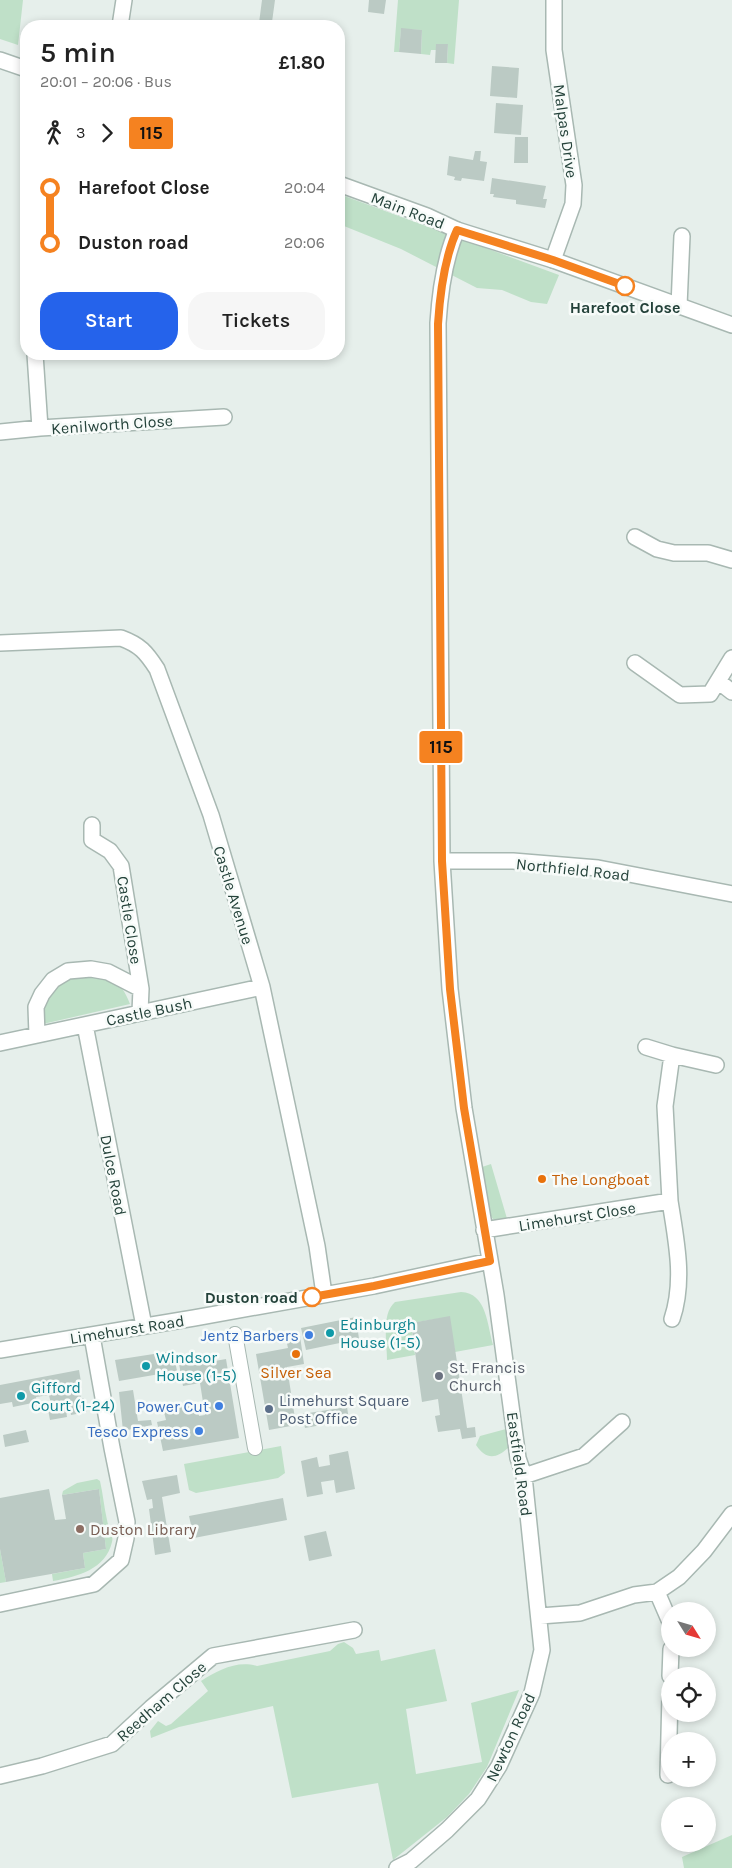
<!DOCTYPE html>
<html lang="en">
<head>
<meta charset="utf-8">
<style>
  :root { --surface:#fff; --page:#f6f6f6; --text:#222; --muted:#767676; --accent:#2563eb }
  body { margin:0; font-family:Karla,sans-serif; background:var(--page); color:var(--text); height:100vh; display:flex; flex-direction:column; font-size:19px; white-space:nowrap }
  * { box-sizing:border-box; margin:0 }
  p { font-size:16px; color:var(--muted) }
  .icon { flex:none; width:28px; height:28px; fill:none; stroke:currentColor; stroke-width:2; stroke-linecap:round; stroke-linejoin:round }
  .map { position:relative; flex:1; overflow:hidden }
  .details { position:absolute; left:20px; top:20px; width:325px; height:340px; display:flex; flex-direction:column; background:var(--surface); border-radius:20px; box-shadow:0 2px 8px #0003 }
  .details>* { flex:none }
  .badge { padding:0 10px; border-radius:4px; font-size:18px; line-height:32px }
  .needle { width:32px; rotate:127deg }
  .buttons { position:absolute; left:661px; top:1602px; display:grid; gap:10px }
  .buttons a { display:grid; place-items:center; width:55px; height:55px; border-radius:50%; background:var(--surface); box-shadow:0 2px 8px #0003; font-size:25px }
  .map>.badge { position:absolute; translate:-50% -50%; box-shadow:0 0 0 2px #fff }
  .legs { display:flex; align-items:center; gap:8px; height:55px; padding:0 20px; font-size:16px }
  .legs p { margin-inline-start:auto }
  .headline { display:flex; align-items:center; justify-content:space-between; height:85px; padding:0 20px }
  h1 { font-size:28px; font-weight:600; line-height:38px }
  .button { display:flex; gap:10px; margin-top:auto; padding:10px 20px }
  .button a { flex:1; height:58px; border-radius:20px; background:var(--accent); color:#fff; font-size:20px; font-weight:600; line-height:58px; text-align:center }
  .button a+a { background:var(--page); color:var(--text) }
  ul { padding:0 20px; list-style:none }
  li { display:flex; align-items:center; gap:18px; height:55px; font-size:19px }
  li i { display:grid; place-items:center; width:8px; height:100%; margin:0 6px; background:currentColor }
  li i::after { content:''; width:12px; height:12px; margin:-6px; border:4px solid; border-radius:50%; background:var(--surface) }
  li p { margin-inline-start:auto }
  li:first-child i { background:linear-gradient(#0000 50%,currentColor 0) }
  li:last-child i { background:linear-gradient(currentColor 50%,#0000 0) }
  .map>svg:first-child { display:block }
  .green { fill:#bfe0c8 }
  .building { fill:#bbcac4 }
  .lines { fill:none; stroke-linecap:round; stroke-linejoin:round }
  .pedestrian-casing { stroke:#a8b8b2; stroke-width:16 }
  .minor-casing { stroke:#a8b8b2; stroke-width:18 }
  .tertiary-casing { stroke:#a8b8b2; stroke-width:18 }
  .pedestrian { stroke:#fff; stroke-width:14 }
  .minor { stroke:#fff; stroke-width:15 }
  .tertiary { stroke:#fff; stroke-width:15 }
  .line-1-casing { stroke:#fff; stroke-width:11 }
  .line-1 { stroke:#f58220; stroke-width:8 }
  .stop-1-dot { fill:#fff; stroke:#f58220; stroke-width:2.5 }
  .food-dot { fill:#e8710a; stroke:#f7fbf9; stroke-width:2 }
  .culture-dot { fill:#0f9aa8; stroke:#f7fbf9; stroke-width:2 }
  .shop-dot { fill:#3f7fe0; stroke:#f7fbf9; stroke-width:2 }
  .worship-dot { fill:#6b7280; stroke:#f7fbf9; stroke-width:2 }
  .service-dot { fill:#5c6f8a; stroke:#f7fbf9; stroke-width:2 }
  .education-dot { fill:#8d6e63; stroke:#f7fbf9; stroke-width:2 }
  .labels { text-anchor:middle; stroke-width:5; stroke-linejoin:round; paint-order:stroke }
  .street-label { font-size:16px; fill:#24423a; stroke:#f7fbf9 }
  .stop-label { font-size:16px; font-weight:bold; fill:#24423a; stroke:#f7fbf9 }
  .food-label { font-size:16px; fill:#c56008; stroke:#f7fbf9; text-anchor:start }
  .culture-label { font-size:16px; fill:#0d838f; stroke:#f7fbf9; text-anchor:start }
  .shop-label { font-size:16px; fill:#366cbe; stroke:#f7fbf9; text-anchor:end }
  .worship-label { font-size:16px; fill:#5b616d; stroke:#f7fbf9; text-anchor:start }
  .service-label { font-size:16px; fill:#4e5e75; stroke:#f7fbf9; text-anchor:start }
  .education-label { font-size:16px; fill:#785e54; stroke:#f7fbf9; text-anchor:start }
</style>
</head>
<body>
<div class="map">
<svg width="732" height="1868" viewBox="0 0 732 1868">
  <rect width="100%" height="100%" fill="#e6efeb"/>
  <path class="green" d="M0 0H23L18 45 0 39Z
    M398 0H459L454 64 447 63 448 44H437L436 50H431L430 55 421 54 422 30 401 29 399 52H394Z
    M339 194 559 275 547 304 531 302 502 290 477 288 401 249 339 224Z
    M74 976C101 976 119 973 130 1004L43 1024C42 998 51 987 74 976Z
    M491 1164 508 1222C502 1222 497 1224 493 1219 485 1210 484 1179 482 1167Z
    M461 1292C487 1293 487 1325 493 1345L455 1352 449 1317 411 1323 415 1355 387 1360C387 1343 381 1314 395 1302Z
    M506 1429 508 1448C496 1459 486 1460 476 1445L480 1436Z
    M281 1446 285 1473 278 1478 196 1493 189 1490 184 1464Z
    M97 1479 100 1481C103 1494 104 1507 107 1520 108 1527 114 1535 112 1542 106 1569 77 1577 53 1581L52 1574 85 1568 83 1553 106 1549 99 1489 62 1495 63 1491 77 1483Z
    M0 1549 6 1582 0 1583Z
    M344 1642 353 1648 356 1654 379 1650 381 1661 435 1649 447 1701 406 1709 416 1774 482 1762 471 1703 519 1690 487 1767 469 1794 447 1817 393 1860 378 1783 292 1798 273 1706 179 1727 151 1738 150 1731 158 1721 166 1726 171 1724 208 1691 201 1681C218 1670 237 1660 257 1666L330 1651 338 1644Z
    M732 1835V1868H684L682 1857Z"/>
  <path class="building" d="M262 0H275L272 22 280 23V26H256V23H259Z
    M369 0H386L384 14 368 12Z
    M401 28 422 30 421 54 399 52Z
    M436 44H448L447 63H435Z
    M492 66 519 68 517 98 490 96Z
    M496 103 523 105 521 135 494 133Z
    M515 137H528V163H514Z
    M475 151H481L480 161 487 162 484 181 462 178 461 181 454 180 455 177 447 175 449 156 473 160Z
    M492 178 546 186 543 199H547L545 208 516 204V200L493 197 494 194H490Z
    M450 1316 467 1428 475 1427 476 1437 462 1439 460 1429 438 1432 435 1416 440 1415 438 1399 422 1402 411 1323Z
    M356 1317 359 1339 306 1350 301 1328Z
    M300 1336 304 1364 287 1367 296 1425 269 1430 256 1354 288 1348 286 1339Z
    M173 1351 177 1371 119 1381 115 1360Z
    M190 1355 192 1365 226 1359 239 1438 163 1451 157 1422 166 1420 163 1408 197 1402 199 1416 205 1415 200 1383 183 1386 178 1358Z
    M79 1370 82 1388H79L81 1398H84L87 1412 71 1415 70 1409 66 1410 67 1417 50 1420 47 1404H51L49 1395 36 1397 37 1402 13 1407 12 1402 0 1404V1385Z
    M133 1390 138 1421 151 1420 152 1425 123 1431 119 1392Z
    M347 1407 349 1420 305 1428 302 1414Z
    M26 1430 29 1442 5 1447 3 1435Z
    M348 1451 355 1489 336 1493 334 1480 321 1482 323 1494 307 1497 301 1461 317 1457 319 1467 330 1465 329 1455Z
    M177 1475 180 1493 162 1497 171 1552 155 1555 149 1509 153 1508 152 1499 147 1500 142 1481Z
    M49 1489 55 1520 66 1519 62 1495 99 1489 106 1549 83 1553 85 1568 6 1582 0 1549V1498Z
    M283 1498 287 1520 194 1538 189 1516Z
    M326 1531 332 1556 309 1561 304 1536Z"/>
  <g class="lines">
    <defs>
      <path id="pedestrian" d="M235 1334 255 1448"/>
      <path id="minor" d="M120 26 124 0
        M553 260 573 204 574 185 554 50V0
        M679 306 682 236
        M35 354 40 428
        M0 432 40 428 224 417
        M635 537 657 549 674 553H708L732 560
        M0 643 121 638C140 645 146 652 157 669L211 815 262 987 317 1246 324 1294
        M635 663 680 695 710 694 732 658
        M718 681 732 692
        M92 825V840L110 851 121 866 141 989 140 1012
        M442 861H513L598 868 732 894
        M85 1025 144 1326
        M37 1035 36 1007 42 994 53 980 68 971 91 969 108 972 141 989
        M0 1043 262 987
        M646 1047 672 1055
        M670 1201C676 1240 685 1280 672 1319
        M484 1230 670 1201 665 1106 672 1055 716 1065
        M0 1350 194 1318 374 1286 490 1261
        M524 1476 584 1456 622 1422
        M657 1592 670 1622
        M0 1604 94 1584 121 1560 126 1538 127 1522 112 1448 92 1336
        M540 1616 580 1613 634 1595 657 1592 679 1577 704 1551 732 1514
        M670 1676 671 1649
        M668 1775 670 1695
        M0 1776 42 1766 112 1744 151 1708 213 1656 354 1630
        M397 1868 411 1861 447 1830 478 1799 499 1766 532 1693 542 1650 524 1476 518 1458 496 1295 464 1108 450 989 442 861 438 323C440 292 444 259 457 230"/>
      <path id="tertiary" d="M0 60 26 69
        M339 184 427 216 457 230 553 260 732 325"/>
    </defs>
    <use href="#pedestrian" class="pedestrian-casing"/>
    <use href="#minor" class="minor-casing"/>
    <use href="#tertiary" class="tertiary-casing"/>
    <use href="#pedestrian" class="pedestrian"/>
    <use href="#minor" class="minor"/>
    <use href="#tertiary" class="tertiary"/>
  </g>
  <g class="lines">
    <defs>
      <path id="line-1" d="M312 1297 374 1286 490 1261 464 1108 450 989 442 861 438 324C440 292 444 259 457 230L553 260 625 286"/>
    </defs>
    <use href="#line-1" class="line-1-casing"/>
    <use href="#line-1" class="line-1"/>
  </g>
  <g class="stop-1-dot">
    <circle cx="625" cy="286" r="9"/>
    <circle cx="312" cy="1297" r="9"/>
  </g>
  <g class="food-dot">
    <circle cx="542" cy="1179" r="5"/>
    <circle cx="296" cy="1354" r="5"/>
  </g>
  <g class="culture-dot">
    <circle cx="330" cy="1333" r="5"/>
    <circle cx="146" cy="1366" r="5"/>
    <circle cx="21" cy="1396" r="5"/>
  </g>
  <g class="shop-dot">
    <circle cx="309" cy="1335" r="5"/>
    <circle cx="219" cy="1406" r="5"/>
    <circle cx="199" cy="1431" r="5"/>
  </g>
  <circle class="worship-dot" cx="439" cy="1376" r="5"/>
  <circle class="service-dot" cx="269" cy="1409" r="5"/>
  <circle class="education-dot" cx="80" cy="1529" r="5"/>
  <g class="labels">
    <g class="street-label">
      <text transform="translate(566 131) rotate(82)" y="6">Malpas Drive</text>
      <text transform="translate(408 210) rotate(21)" y="6">Main Road</text>
      <text transform="translate(112 424) rotate(-4)" y="6">Kenilworth Close</text>
      <text transform="translate(573 869) rotate(6)" y="6">Northfield Road</text>
      <text transform="translate(234 895) rotate(73)" y="6">Castle Avenue</text>
      <text transform="translate(130 920) rotate(81)" y="6">Castle Close</text>
      <text transform="translate(149 1011) rotate(-12)" y="6">Castle Bush</text>
      <text transform="translate(114 1175) rotate(79)" y="6">Dulce Road</text>
      <text transform="translate(577 1216) rotate(-9)" y="6">Limehurst Close</text>
      <text transform="translate(127 1329) rotate(-9)" y="6">Limehurst Road</text>
      <text transform="translate(520 1464) rotate(82)" y="6">Eastfield Road</text>
      <text transform="translate(161 1701) rotate(-41)" y="6">Reedham Close</text>
      <text transform="translate(510 1737) rotate(-65)" y="6">Newton Road</text>
    </g>
    <g class="stop-label">
      <text x="625" y="313">Harefoot Close</text>
      <text x="298" y="1303" text-anchor="end">Duston road</text>
    </g>
    <g class="food-label">
      <text x="552" y="1185">The Longboat</text>
      <text x="296" y="1378" text-anchor="middle">Silver Sea</text>
    </g>
    <g class="culture-label">
      <text x="340" y="1330">Edinburgh<tspan x="340" dy="18">House (1-5)</tspan></text>
      <text x="156" y="1363">Windsor<tspan x="156" dy="18">House (1-5)</tspan></text>
      <text x="31" y="1393">Gifford<tspan x="31" dy="18">Court (1-24)</tspan></text>
    </g>
    <g class="shop-label">
      <text x="299" y="1341">Jentz Barbers</text>
      <text x="209" y="1412">Power Cut</text>
      <text x="189" y="1437">Tesco Express</text>
    </g>
    <g class="worship-label">
      <text x="449" y="1373">St. Francis<tspan x="449" dy="18">Church</tspan></text>
    </g>
    <g class="service-label">
      <text x="279" y="1406">Limehurst Square<tspan x="279" dy="18">Post Office</tspan></text>
    </g>
    <g class="education-label">
      <text x="90" y="1535">Duston Library</text>
    </g>
  </g>
</svg>
<div class="buttons">
<a><svg class="needle" viewBox="-14 -14 28 28"><path d="M0-13l5 13h-10z" fill="#e53935"/><path d="M0 13l5-13h-10z" fill="#767676"/></svg></a>
<a><svg class="icon" aria-label="locate" viewBox="0 0 24 24"><circle cx="12" cy="12" r="6"/><path d="M12 2v4M12 18v4M2 12h4M18 12h4"/></svg></a>
<a>+</a>
<a>−</a>
</div>
<b class="badge" style="left:441px;top:747px;background:#f58220;color:#111">115</b>
<section class="details">
<div class="headline"><div><h1>5 min</h1><p>20:01 – 20:06 · Bus</p></div><b>£1.80</b></div>
<div class="legs"><svg class="icon" aria-label="walk" viewBox="0 0 24 24"><circle cx="13" cy="4" r="2"/><path d="M13 8l-2 6 4 7M11 14l-3 7M7 12l3-4h3l4 4"/></svg>3<svg class="icon" aria-label="forward" viewBox="0 0 24 24"><path d="M9 5l7 7-7 7"/></svg><b class="badge" style="background:#f58220;color:#111">115</b></div>
<ul>
<li><i style="color:#f58220"></i><b>Harefoot Close</b><p>20:04</p></li>
<li><i style="color:#f58220"></i><b>Duston road</b><p>20:06</p></li>
</ul>
<div class="button"><a>Start</a><a>Tickets</a></div>
</section>
</div>
</body>
</html>
